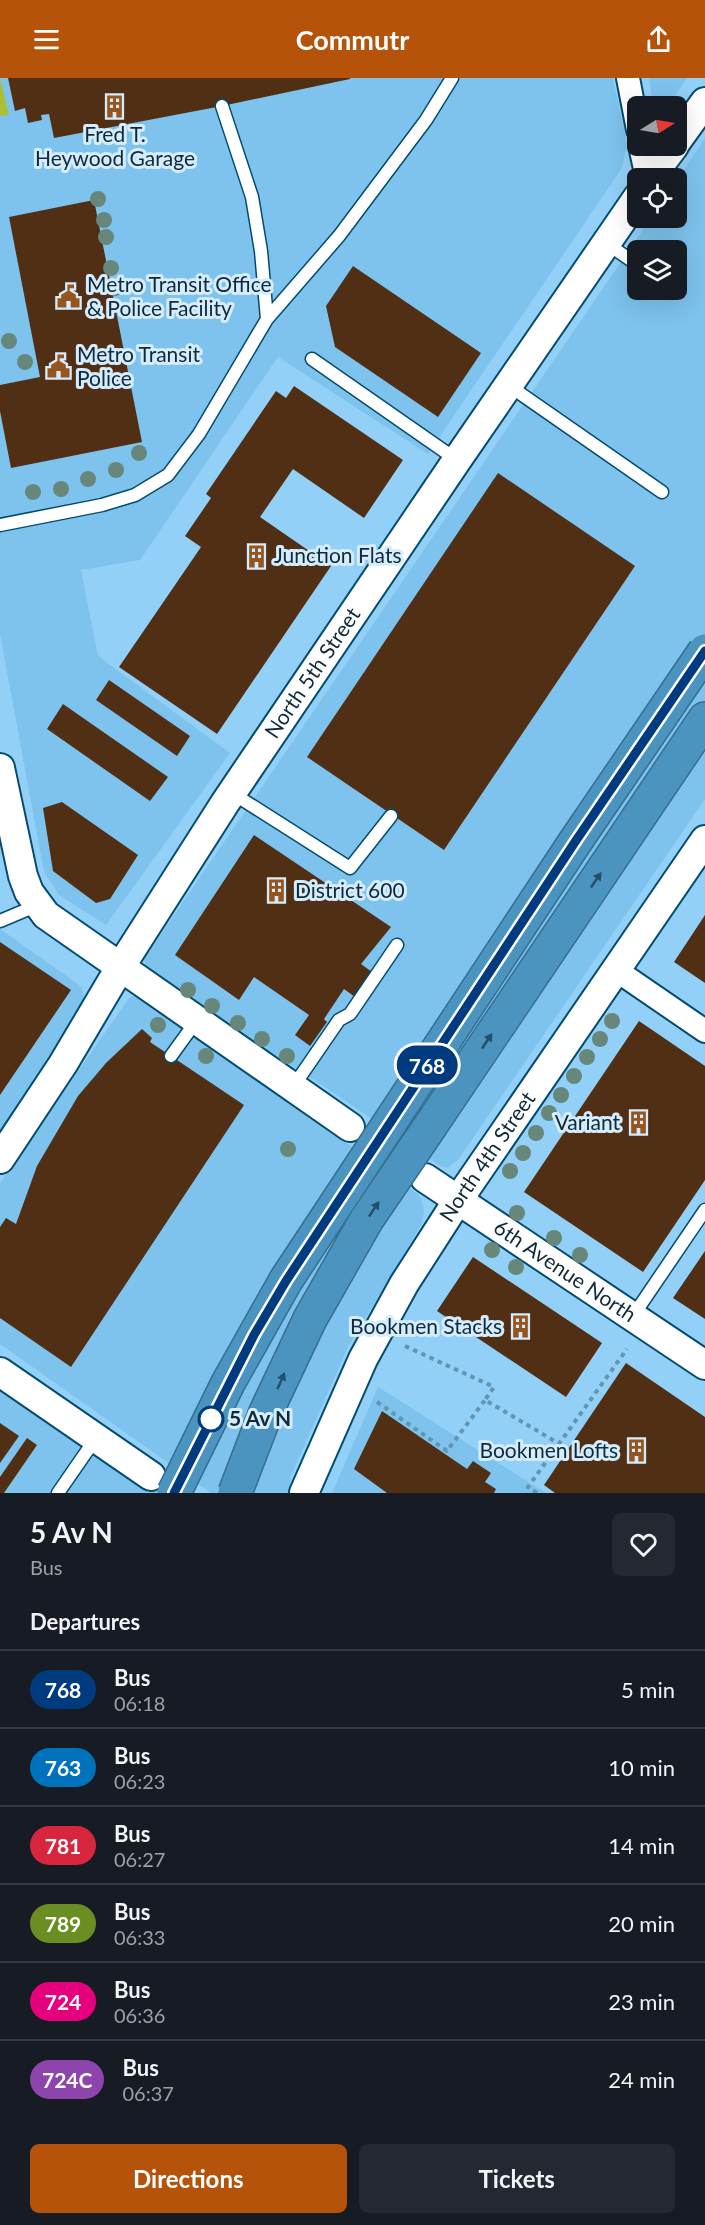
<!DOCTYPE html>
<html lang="en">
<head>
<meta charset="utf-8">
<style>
  :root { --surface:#171b24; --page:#242831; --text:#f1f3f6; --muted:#9ea1a6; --line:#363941; --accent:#b45309 }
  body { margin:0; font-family:Lato,sans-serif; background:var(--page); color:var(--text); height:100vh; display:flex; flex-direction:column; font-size:22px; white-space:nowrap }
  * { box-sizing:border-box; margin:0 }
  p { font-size:20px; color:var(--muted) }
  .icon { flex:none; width:33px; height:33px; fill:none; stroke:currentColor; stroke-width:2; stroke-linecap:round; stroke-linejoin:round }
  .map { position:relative; height:1415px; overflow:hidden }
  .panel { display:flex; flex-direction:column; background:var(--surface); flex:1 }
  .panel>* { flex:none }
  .badge { padding:0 12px; border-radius:20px; font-size:21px; line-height:39px }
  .needle { width:39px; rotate:79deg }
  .controls { position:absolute; left:627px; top:18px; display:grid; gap:12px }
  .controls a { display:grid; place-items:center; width:60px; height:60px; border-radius:9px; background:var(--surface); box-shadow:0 6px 24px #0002; font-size:30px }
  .map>.badge { position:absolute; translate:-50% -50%; box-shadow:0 0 0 3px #fff }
  h2 { padding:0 30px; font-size:22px; line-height:54px }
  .round { display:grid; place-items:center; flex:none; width:63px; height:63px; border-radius:9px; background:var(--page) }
  .overview { display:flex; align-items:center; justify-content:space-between; height:102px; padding:0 30px }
  h1 { font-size:28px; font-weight:700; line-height:45px }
  .action { display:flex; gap:12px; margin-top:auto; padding:12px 30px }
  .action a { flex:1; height:69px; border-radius:9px; background:var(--accent); color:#fff; font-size:24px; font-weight:700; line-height:69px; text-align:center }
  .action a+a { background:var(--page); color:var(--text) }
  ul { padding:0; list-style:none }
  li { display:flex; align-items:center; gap:18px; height:78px; padding:0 30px; border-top:2px solid var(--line) }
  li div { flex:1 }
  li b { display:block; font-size:22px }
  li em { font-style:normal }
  li .badge { min-width:66px; font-weight:700; text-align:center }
  header { display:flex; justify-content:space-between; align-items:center; height:78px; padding:0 30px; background:var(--accent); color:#fff; font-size:27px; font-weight:700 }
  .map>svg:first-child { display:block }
  .built { fill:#7dc3ed; fill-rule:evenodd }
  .green { fill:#acbe38 }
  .building { fill:#512f14 }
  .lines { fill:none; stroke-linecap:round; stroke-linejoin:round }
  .service-casing { stroke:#044c6d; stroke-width:15 }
  .minor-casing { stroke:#044c6d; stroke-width:26 }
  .tertiary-casing { stroke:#044c6d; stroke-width:32 }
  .motorway-casing { stroke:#366f90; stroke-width:36 }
  .path { stroke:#6394b2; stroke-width:4; stroke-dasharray:4.5 4.5; stroke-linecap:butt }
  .service { stroke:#fff; stroke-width:12 }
  .minor { stroke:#fff; stroke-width:22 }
  .tertiary { stroke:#fff; stroke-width:28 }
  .motorway { stroke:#4a94bf; stroke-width:33 }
  .motorway-bridge-casing { stroke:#366f90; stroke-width:36; stroke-linecap:butt }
  .motorway-bridge { stroke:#4a94bf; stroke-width:33 }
  .tree { fill:#67877b }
  .oneway { fill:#244f68 }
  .line-casing { stroke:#fff; stroke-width:14 }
  .line { stroke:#003b80; stroke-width:9 }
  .stop-dot { fill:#fff; stroke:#003b80; stroke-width:3 }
  .labels { text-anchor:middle; stroke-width:6; stroke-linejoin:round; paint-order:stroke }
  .poi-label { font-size:21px; fill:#102a39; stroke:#d4ecfc; text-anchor:start }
  .street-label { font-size:21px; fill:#102a39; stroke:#d4ecfc }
  .stop-label { font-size:21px; font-weight:bold; fill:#102a39; stroke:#d4ecfc; text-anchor:start }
</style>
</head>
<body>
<header><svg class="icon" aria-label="menu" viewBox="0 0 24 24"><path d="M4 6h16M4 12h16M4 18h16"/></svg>Commutr<svg class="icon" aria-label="share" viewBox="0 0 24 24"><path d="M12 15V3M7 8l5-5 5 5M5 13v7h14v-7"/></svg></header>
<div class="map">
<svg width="705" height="1415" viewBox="0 0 705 1415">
  <rect width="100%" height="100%" fill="#92d0f7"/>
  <path class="built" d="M0 0H613L627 66 622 90 428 376 278 279 140 482 81 492 98 578 230 675 106 847 59 817 44 794 0 556Z
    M649 0H687L672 23 660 28 652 20Z
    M705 60V721L458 1082 447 1090 440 1088 325 1009 148 896 144 881 651 140H676L677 102ZM638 172H676V212H638Z
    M0 851 82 909 84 921 80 935 0 1062Z
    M136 917 144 919 418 1116 423 1126 424 1134 421 1147 348 1269 291 1398 289 1415H211L0 1266V1105L130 919Z
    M0 1304 159 1415H0Z
    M378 1309 546 1415H332Z"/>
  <path class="green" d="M0 0 9 37 0 38Z"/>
  <path class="building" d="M8 0H350V1L222 28 54 60 49 36 41 37 42 42 28 45 25 30 15 33Z
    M94 122 142 364 11 390 0 333V307L40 299 9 139Z
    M353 188 481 275 438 339 335 269 326 228Z
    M294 308 403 382 364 440 293 391 260 439 331 488 217 656 119 589 201 469 185 458 211 420 206 416 276 313 286 320Z
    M498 395 635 488 444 772 307 679Z
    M109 602 190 658 177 678 96 622Z
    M63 626 168 699 150 723 47 651Z
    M62 724 138 777 110 821 96 825 53 793 43 730Z
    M254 757 391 849 361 886 372 894 355 919 344 911 324 941 327 944 310 968 295 957 309 937 254 899 239 922 175 877Z
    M705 837V905L674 884Z
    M0 864 71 912 0 1017Z
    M639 943 705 988V1102L643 1194 524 1114Z
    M142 951 152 960 150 964 244 1027 71 1289 0 1240V1149L6 1140 16 1146 37 1088 78 1018 106 985Z
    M705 1173V1241L673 1220Z
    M473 1179 602 1265 566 1319 437 1233Z
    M626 1285 705 1339V1415H555L544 1407Z
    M382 1333 467 1391 473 1383 491 1395 485 1404 496 1411 494 1415H387L354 1391Z
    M0 1345 19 1358 0 1385Z
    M27 1360 37 1367 4 1415H0V1399Z"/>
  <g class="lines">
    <defs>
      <path id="service" d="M222 28 252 119 261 173 267 241
        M606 165 638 187
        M312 281 457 382
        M508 307 662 414
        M0 447 102 427 135 417 168 397 199 356 267 241 339 158 426 42 452 0
        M232 715 350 790 391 738
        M0 843 38 827
        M171 978 197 942
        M293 1009 339 942 350 936 397 867
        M633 1238 705 1132
        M58 1415 96 1360"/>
      <path id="minor" d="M628 0 638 52
        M640 68 647 100
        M616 892 705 953"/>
      <g id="tertiary">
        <path d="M676 64 705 24"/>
        <path d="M650 100 674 68"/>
        <path d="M0 690 23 798 29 814 46 837 350 1049"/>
        <path id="s1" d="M0 1081 63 986 121 888 225 725 457 382 638 119"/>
        <path id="s2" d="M425 1100 705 1287"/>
        <path d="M0 1294 151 1398"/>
        <path id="s3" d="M304 1415 363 1281 404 1206 458 1122 705 762"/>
      </g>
      <path id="motorway" d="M431 1047 705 641"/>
    </defs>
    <use href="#service" class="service-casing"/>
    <use href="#minor" class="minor-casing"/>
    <use href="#tertiary" class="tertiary-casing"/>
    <use href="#motorway" class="motorway-casing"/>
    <path class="path" d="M405 1268 494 1309 485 1322 558 1365
      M377 1324 447 1373 485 1322
      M537 1415 528 1409 627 1271"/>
    <use href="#service" class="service"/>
    <use href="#minor" class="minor"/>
    <use href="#tertiary" class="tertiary"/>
    <use href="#motorway" class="motorway"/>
    <defs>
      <path id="motorway-bridge" d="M174 1415 228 1305 286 1202 575 764 705 573
        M235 1415 266 1334 310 1241 367 1141 431 1047"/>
    </defs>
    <use href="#motorway-bridge" class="motorway-bridge-casing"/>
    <use href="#motorway-bridge" class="motorway-bridge"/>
  </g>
  <g class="tree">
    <circle cx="98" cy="121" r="8"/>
    <circle cx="104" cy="142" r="8"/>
    <circle cx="106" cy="159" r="8"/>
    <circle cx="111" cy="190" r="8"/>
    <circle cx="115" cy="210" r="8"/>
    <circle cx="9" cy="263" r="8"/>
    <circle cx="25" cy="284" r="8"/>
    <circle cx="139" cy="375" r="8"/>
    <circle cx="116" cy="392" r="8"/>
    <circle cx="88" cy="401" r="8"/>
    <circle cx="61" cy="411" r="8"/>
    <circle cx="33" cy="414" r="8"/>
    <circle cx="188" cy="912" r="8"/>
    <circle cx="212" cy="928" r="8"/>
    <circle cx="612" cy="943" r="8"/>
    <circle cx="238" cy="945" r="8"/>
    <circle cx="158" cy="947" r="8"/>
    <circle cx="262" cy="961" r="8"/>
    <circle cx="600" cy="961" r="8"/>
    <circle cx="206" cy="978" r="8"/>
    <circle cx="287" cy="978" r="8"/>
    <circle cx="587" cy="979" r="8"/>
    <circle cx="574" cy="998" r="8"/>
    <circle cx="561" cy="1017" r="8"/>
    <circle cx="549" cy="1035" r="8"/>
    <circle cx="536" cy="1055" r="8"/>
    <circle cx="288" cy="1071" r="8"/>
    <circle cx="523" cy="1075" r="8"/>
    <circle cx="510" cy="1093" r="8"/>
    <circle cx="517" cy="1135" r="8"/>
    <circle cx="554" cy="1160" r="8"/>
    <circle cx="492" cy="1172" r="8"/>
    <circle cx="580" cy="1177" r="8"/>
    <circle cx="516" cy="1189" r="8"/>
  </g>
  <defs><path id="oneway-solid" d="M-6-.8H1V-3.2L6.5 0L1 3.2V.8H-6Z" transform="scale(1.5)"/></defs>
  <g class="oneway">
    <use href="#oneway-solid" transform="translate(596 802) rotate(-56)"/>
    <use href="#oneway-solid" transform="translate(487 963) rotate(-56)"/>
    <use href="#oneway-solid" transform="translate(374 1131) rotate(-56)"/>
    <use href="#oneway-solid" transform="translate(281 1303) rotate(-66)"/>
  </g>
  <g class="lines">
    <defs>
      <path id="line" d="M174 1415 254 1257 286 1203 575 764 705 573"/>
    </defs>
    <use href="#line" class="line-casing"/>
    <use href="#line" class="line"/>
  </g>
  <defs>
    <symbol id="building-bare" viewBox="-9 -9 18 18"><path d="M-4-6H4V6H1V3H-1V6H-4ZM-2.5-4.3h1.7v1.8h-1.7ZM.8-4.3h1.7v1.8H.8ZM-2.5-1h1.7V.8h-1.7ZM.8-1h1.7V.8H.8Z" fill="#95551e" stroke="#d4ecfc" stroke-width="2.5" paint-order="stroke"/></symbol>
    <symbol id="civic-bare" viewBox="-9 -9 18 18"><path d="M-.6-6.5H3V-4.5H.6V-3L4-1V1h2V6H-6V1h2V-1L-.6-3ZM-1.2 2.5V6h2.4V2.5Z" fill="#95551e" stroke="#d4ecfc" stroke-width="2.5" paint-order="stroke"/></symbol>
  </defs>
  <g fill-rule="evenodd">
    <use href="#building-bare" x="98" y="12" width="33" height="33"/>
    <use href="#civic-bare" x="52" y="202" width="33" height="33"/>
    <use href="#civic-bare" x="42" y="272" width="33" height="33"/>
    <use href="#building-bare" x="240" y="462" width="33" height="33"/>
    <use href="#building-bare" x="260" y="796" width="33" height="33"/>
    <use href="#building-bare" x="622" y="1028" width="33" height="33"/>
    <use href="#building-bare" x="504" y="1232" width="33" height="33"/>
    <use href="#building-bare" x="620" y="1356" width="33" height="33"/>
  </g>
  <circle class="stop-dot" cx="211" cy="1341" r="12"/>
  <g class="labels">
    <g class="poi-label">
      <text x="115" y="64" text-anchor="middle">Fred T.<tspan x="115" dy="24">Heywood Garage</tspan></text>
      <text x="87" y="214">Metro Transit Office<tspan x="87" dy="24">&amp; Police Facility</tspan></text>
      <text x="77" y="284">Metro Transit<tspan x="77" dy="24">Police</tspan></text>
      <text x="274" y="485">Junction Flats</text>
      <text x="295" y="820">District 600</text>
      <text x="620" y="1052" text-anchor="end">Variant</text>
      <text x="502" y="1256" text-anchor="end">Bookmen Stacks</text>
      <text x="618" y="1380" text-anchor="end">Bookmen Lofts</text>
    </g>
    <g class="street-label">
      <text dy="7" stroke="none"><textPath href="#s1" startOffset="578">North 5th Street</textPath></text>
      <text dy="7" stroke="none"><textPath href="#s3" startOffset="384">North 4th Street</textPath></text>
      <text dy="7" stroke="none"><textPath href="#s2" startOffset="168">6th Avenue North</textPath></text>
    </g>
    <g class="stop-label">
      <text x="229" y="1348">5 Av N</text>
    </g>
  </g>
</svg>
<div class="controls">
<a><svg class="needle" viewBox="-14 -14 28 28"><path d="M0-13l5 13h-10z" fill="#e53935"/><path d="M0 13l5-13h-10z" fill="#9ea1a6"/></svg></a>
<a><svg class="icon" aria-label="locate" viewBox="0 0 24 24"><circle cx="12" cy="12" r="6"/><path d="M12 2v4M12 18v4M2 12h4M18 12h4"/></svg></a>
<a><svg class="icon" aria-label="layers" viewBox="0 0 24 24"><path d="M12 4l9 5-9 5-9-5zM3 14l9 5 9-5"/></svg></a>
</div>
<b class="badge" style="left:427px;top:987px;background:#003b80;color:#fff">768</b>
</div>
<section class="panel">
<div class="overview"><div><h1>5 Av N</h1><p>Bus</p></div><a class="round"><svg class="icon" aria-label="heart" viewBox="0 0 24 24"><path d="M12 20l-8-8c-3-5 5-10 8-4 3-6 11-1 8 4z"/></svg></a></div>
<h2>Departures</h2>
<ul>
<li><span class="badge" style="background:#003b80;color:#fff">768</span><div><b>Bus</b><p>06:18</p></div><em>5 min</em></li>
<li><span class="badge" style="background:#0072bc;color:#fff">763</span><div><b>Bus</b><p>06:23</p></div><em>10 min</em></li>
<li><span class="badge" style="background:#d7263d;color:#fff">781</span><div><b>Bus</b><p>06:27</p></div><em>14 min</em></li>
<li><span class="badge" style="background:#6b8e23;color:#fff">789</span><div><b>Bus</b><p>06:33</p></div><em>20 min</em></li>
<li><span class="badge" style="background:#e6007e;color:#fff">724</span><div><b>Bus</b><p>06:36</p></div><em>23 min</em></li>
<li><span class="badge" style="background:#8e44ad;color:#fff">724C</span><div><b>Bus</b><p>06:37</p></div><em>24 min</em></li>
</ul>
<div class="action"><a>Directions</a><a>Tickets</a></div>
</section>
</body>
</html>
